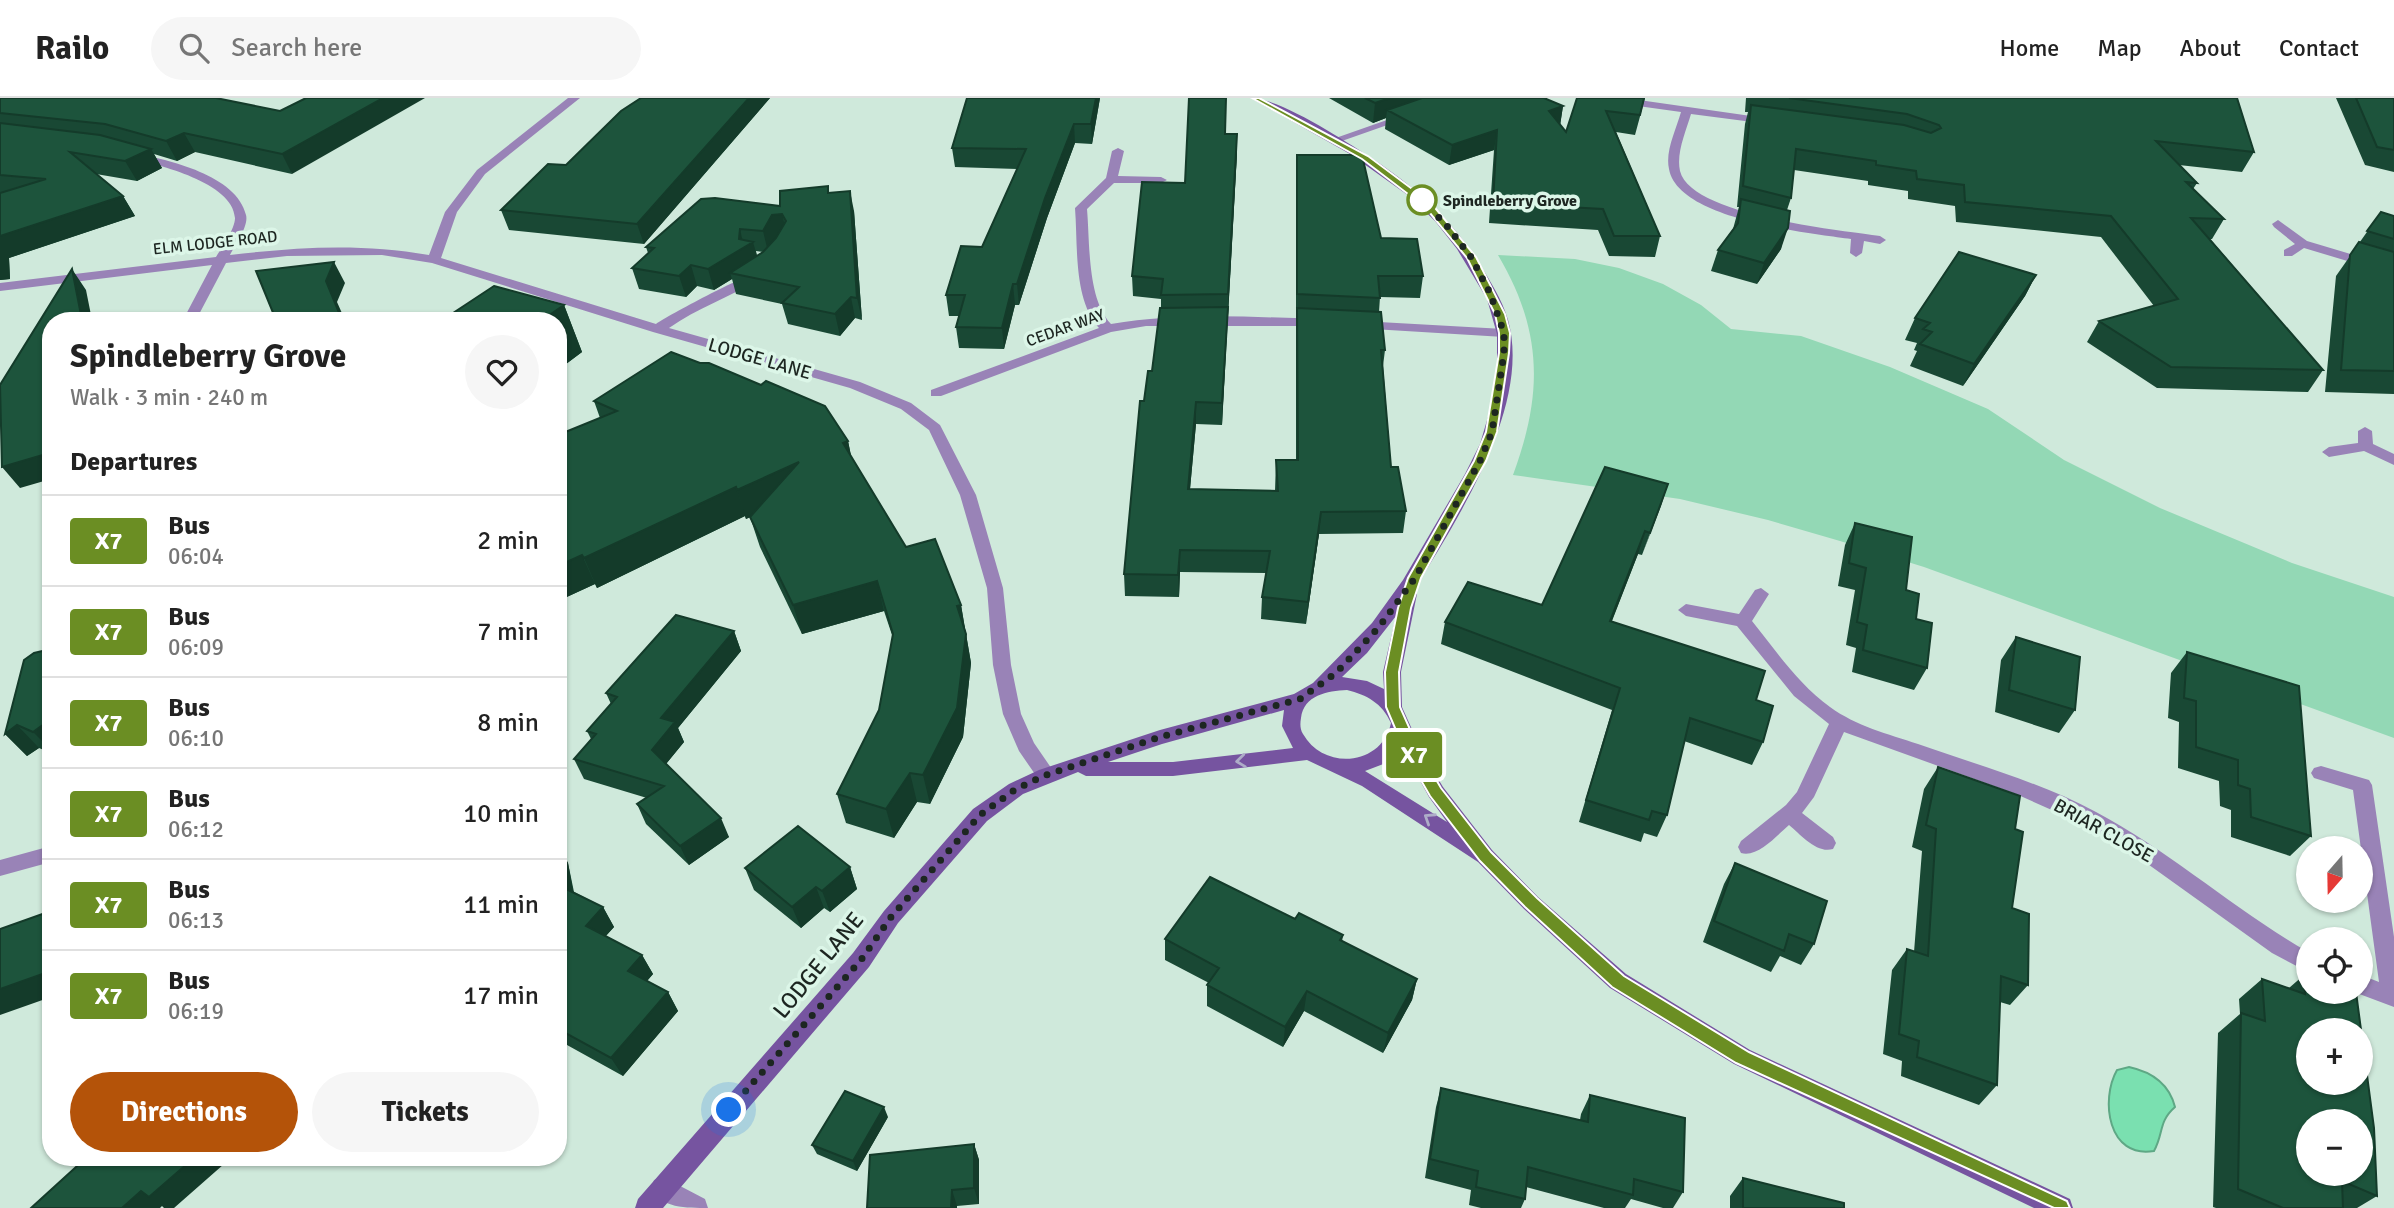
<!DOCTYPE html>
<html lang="en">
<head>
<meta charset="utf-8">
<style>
  :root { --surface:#fff; --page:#f6f6f6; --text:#222; --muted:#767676; --line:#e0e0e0; --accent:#b45309 }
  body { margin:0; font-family:Signika,sans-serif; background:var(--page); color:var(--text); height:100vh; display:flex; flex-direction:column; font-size:26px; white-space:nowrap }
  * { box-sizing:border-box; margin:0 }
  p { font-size:23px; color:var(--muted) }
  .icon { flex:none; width:38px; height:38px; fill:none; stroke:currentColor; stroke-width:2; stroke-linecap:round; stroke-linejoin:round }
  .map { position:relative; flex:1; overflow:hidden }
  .sheet { position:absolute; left:42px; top:214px; width:525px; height:854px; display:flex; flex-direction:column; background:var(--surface); border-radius:28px; box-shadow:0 2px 5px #0004 }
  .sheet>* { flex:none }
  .badge { padding:0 14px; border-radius:5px; font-size:24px; line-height:46px }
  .needle { width:46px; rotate:200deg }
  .tools { position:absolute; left:2296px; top:738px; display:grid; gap:14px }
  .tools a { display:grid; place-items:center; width:77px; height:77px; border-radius:50%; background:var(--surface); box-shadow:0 2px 5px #0004; font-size:35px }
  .you { position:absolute; width:35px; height:35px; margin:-18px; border:5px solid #fff; border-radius:50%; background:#1a73e8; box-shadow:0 0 0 10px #1a73e833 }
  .map>.badge { position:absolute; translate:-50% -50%; box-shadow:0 0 0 4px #fff }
  h2 { padding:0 28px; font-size:26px; line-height:63px }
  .round { display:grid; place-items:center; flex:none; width:74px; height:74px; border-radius:37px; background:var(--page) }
  .head { display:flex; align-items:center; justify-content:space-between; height:119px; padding:0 28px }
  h1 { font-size:33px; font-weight:700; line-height:52px }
  .primary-button { display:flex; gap:14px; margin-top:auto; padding:14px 28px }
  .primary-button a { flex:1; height:80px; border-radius:42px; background:var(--accent); color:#fff; font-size:28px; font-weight:700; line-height:80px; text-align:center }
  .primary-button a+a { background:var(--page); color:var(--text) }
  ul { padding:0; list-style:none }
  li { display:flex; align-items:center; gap:21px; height:91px; padding:0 28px; border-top:2px solid var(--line) }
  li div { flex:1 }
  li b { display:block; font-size:26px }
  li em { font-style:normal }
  li .badge { min-width:77px; font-weight:700; text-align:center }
  header { display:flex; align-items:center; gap:42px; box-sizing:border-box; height:98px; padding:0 35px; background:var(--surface); border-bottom:2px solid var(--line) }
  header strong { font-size:33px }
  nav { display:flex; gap:38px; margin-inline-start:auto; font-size:24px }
  .search { width:490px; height:63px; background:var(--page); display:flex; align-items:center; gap:18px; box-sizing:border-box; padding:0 24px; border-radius:38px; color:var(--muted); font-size:26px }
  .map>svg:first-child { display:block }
  .green { fill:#93d8b5 }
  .water { fill:#7ae0b0; stroke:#5ea885; stroke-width:2 }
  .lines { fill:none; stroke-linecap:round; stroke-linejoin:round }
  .street { fill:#9983b7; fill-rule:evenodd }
  .secondary { fill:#7654a0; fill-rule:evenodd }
  .wall { fill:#194834; fill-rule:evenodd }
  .shaded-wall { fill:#143b2a }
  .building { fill:#1d543c; stroke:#143b2a; stroke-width:2; fill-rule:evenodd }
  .oneway { stroke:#aeadc8 }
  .line { fill:#6b8e23; stroke:#fff; stroke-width:2 }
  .walk { stroke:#1d2621; stroke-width:7; stroke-dasharray:0 12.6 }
  .stop-dot { fill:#fff; stroke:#6b8e23; stroke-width:3.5 }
  .labels { text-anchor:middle; stroke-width:7; stroke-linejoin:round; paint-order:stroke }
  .far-stop-label { font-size:16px; font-weight:bold; fill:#1d2621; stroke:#dcf6e8; text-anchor:start }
  .far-street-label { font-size:16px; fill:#1d2621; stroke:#dcf6e8 }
  .street-label { font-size:19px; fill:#1d2621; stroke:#dcf6e8 }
  .near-street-label { font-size:23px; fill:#1d2621; stroke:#dcf6e8 }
</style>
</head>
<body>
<header>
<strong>Railo</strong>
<div class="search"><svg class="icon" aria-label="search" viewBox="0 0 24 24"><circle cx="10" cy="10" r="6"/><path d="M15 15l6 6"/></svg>Search here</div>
<nav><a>Home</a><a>Map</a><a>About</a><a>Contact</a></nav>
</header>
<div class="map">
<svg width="2394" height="1110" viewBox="0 0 2394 1110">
  <rect width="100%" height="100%" fill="#cfe9db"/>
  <path class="green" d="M1498 157 1575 161 1619 170 1663 186 1701 207 1731 231 1801 238 1890 269 1988 311 2064 362 2160 410 2292 465 2394 499V640L1924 469 1840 443 1768 422 1680 401 1513 377C1543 296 1543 233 1498 157Z"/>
  <path class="water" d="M2129 969C2152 974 2169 985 2175 1009 2158 1024 2164 1035 2154 1053 2108 1061 2100 1002 2117 972Z"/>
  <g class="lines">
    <path class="street" d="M568 0H580L485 76 457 114 441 160 656 226C669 217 747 175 757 176V182C729 200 697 210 669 230L860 284 911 305 940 327 976 397 1003 490 1011 567 1021 616 1034 645 1056 677 1053 682 1046 684 1039 682 1019 653 1003 616 993 567 987 490 960 397 929 332 901 311 850 290 653 234 432 165 382 157 287 158 226 165 196 222H183L212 167 0 193V185L216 159C222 149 235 131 235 120 233 84 158 67 131 60L129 58 135 55C168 62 237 77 246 117 249 128 235 147 230 157 299 149 360 145 429 157L445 114 477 72Z
      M1597 0H1625L1772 21V25L1768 26 1691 16C1686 33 1676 55 1680 73 1691 118 1841 132 1880 138L1886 142 1880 146 1864 143 1862 155 1856 159 1850 155 1851 141C1810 135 1678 122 1669 71 1665 53 1676 32 1681 14L1602 3Z
      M1404 16 1413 18 1339 44 1330 42Z
      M1118 50 1124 53 1118 78 1161 79 1167 82 1161 85H1114L1087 111C1090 145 1087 201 1111 226 1180 214 1250 219 1319 221L1326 225 1324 228H1146L1111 234 941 298H931V292L1099 230C1073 201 1078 147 1075 110L1106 80 1112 53Z
      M2278 122 2307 143 2394 169V177L2304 150 2292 158H2284V152L2295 146 2274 129 2272 126Z
      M1361 223 1504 231 1511 235 1504 239 1356 230V224Z
      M2365 329 2372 333 2373 346 2394 356V367L2364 353 2329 359 2322 354 2329 349 2358 345V333Z
      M1761 490 1769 496 1752 523C1776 553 1798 586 1830 609 1856 628 1888 636 1918 646 1977 667 2040 684 2096 714 2171 754 2235 812 2308 854V874L2272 855 2138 759 2081 725 2016 696 1844 634 1814 699 1802 715 1833 739 1836 745 1833 751C1817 756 1801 737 1789 727 1777 737 1758 760 1741 755L1738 749 1741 743 1786 707 1797 694 1829 626 1794 598 1737 528 1686 518 1678 512 1686 506 1739 516 1755 492Z
      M2321 668 2369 682 2372 687 2394 839V909L2354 894H2361V877L2379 884 2353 692 2314 680 2311 675 2314 670Z
      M51 748V764L0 778V762Z
      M663 1079 705 1101 708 1110C687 1110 660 1110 651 1091L654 1082Z"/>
    <path class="secondary" d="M1251 0C1280 0 1347 44 1373 61 1415 89 1452 122 1479 165 1490 183 1502 201 1508 222 1532 307 1457 422 1414 492L1417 496 1401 574 1402 609 1423 656 1443 689 1492 752 1538 799 1626 876 1750 952 2070 1101 2073 1110H2034L1734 966 1610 890 1524 811 1478 764 1362 688 1307 662 1173 678H1086L1078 674 1023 696 987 723 898 825 869 869 663 1110H635L638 1101 853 855 884 813 973 711 1009 686 1039 672 1160 632 1294 596 1313 585 1372 525 1403 482 1465 376 1480 346 1490 312 1497 273V236L1487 201 1457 151 1435 123 1409 98 1350 56ZM1396 518 1383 574 1384 591 1367 583 1342 579 1367 555ZM1347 592C1367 597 1382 605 1391 625 1382 668 1324 673 1303 636 1300 631 1300 626 1301 620 1304 597 1327 593 1347 592ZM1284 612 1282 628 1293 650 1173 664H1108L1162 646ZM1401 648 1429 699 1447 724 1365 673 1386 665Z"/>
  </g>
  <path class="wall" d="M0 0 280 13 292 76 195 54 177 63 154 56 162 70 137 83 96 76 123 98 135 118 9 160 10 181 0 182Z
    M641 0H770L644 146 509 132 501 112 566 67Z
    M1100 0 1092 46 1075 45 1047 120 1019 207H1015L1004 251 959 250 956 229 959 218H949L946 197 982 149 1017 71 955 69 952 50Z
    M1329 0H1544L1563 8 1560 27 1566 34 1577 0H1645L1635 37 1616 34 1660 138 1655 159 1609 158 1598 132 1489 125 1494 52 1449 67 1385 31 1386 20 1373 25Z
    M1746 0H2237L2254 54 2242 74 2179 67 2197 85 2193 91 2224 121 2212 141H2210L2323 272 2308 294 2157 290 2087 244 2099 223 2154 208 2101 139 1956 124 1955 108 1908 101V93L1868 87V83L1794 72 1791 100 1787 112 1781 151 1757 186 1711 173 1718 152 1733 131 1739 109H1737L1745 26 1748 14H1745Z
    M2336 0H2394V74L2365 67Z
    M1225 36 1237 55 1222 327 1196 326 1190 391 1275 393 1276 362H1296V78L1297 57 1381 140 1423 178 1420 200 1380 199 1379 214 1385 252 1383 268 1391 369 1406 413 1403 435 1319 436 1306 526 1261 521 1262 499 1266 475 1180 474 1179 499 1125 498 1124 476 1144 303 1152 273 1161 210V201L1133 198 1132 178 1185 85Z
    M829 95 854 113 862 222 855 220 840 238 788 226 782 206 736 196 732 181 714 192 697 188 686 199 639 191 632 170 648 155 646 149 780 108ZM756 153 763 154 757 158Z
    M2381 114 2394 118V296L2325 294 2336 178Z
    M2036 177 2025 198 1963 288 1910 268 1917 253 1914 252 1917 245 1905 242 1915 220Z
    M494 188 564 207 582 254 558 272V222H453L450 217Z
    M594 303 848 343 851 358 906 449 961 507 971 565 963 639 930 706 917 704 894 740 846 725 837 696 879 612 893 540 884 513 802 536 760 449 750 419 746 421 745 418 597 490 595 486 558 503 600 320Z
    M1668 386 1642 457 1638 456 1612 523 1756 602 1763 644 1752 667 1684 643 1667 717 1657 739 1644 735 1641 744 1579 724 1612 612 1441 546 1445 524 1542 507Z
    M1855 425 1906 492 1916 521 1927 570 1914 592 1852 574 1856 550 1846 547 1855 492 1838 488 1845 447Z
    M734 533 741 553 678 630 684 644 666 666 729 739 689 767 646 726 637 706 647 700 584 681 574 661 591 641 587 633 611 606 606 595Z
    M2016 539 2075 612 2059 635 1995 614 2001 562Z
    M51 551V655L39 650 27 658 5 636Z
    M2187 554 2311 738 2290 758 2231 739V712L2220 708 2219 683 2178 670 2179 624 2168 620 2171 575Z
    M1938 669 2015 731 2012 810 2028 887 2010 907 2000 904 1997 987 1979 1007 1901 978 1902 963 1883 956 1892 872 1907 851 1914 854 1922 753 1912 749 1924 691Z
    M558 747 568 765 574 794 603 809 614 829 606 838 642 857 653 876 647 883 668 894 678 913 623 978 558 942Z
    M1735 765 1814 846 1801 867 1780 858 1771 874 1703 844 1724 786Z
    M850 769 857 791 830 814 824 810 801 830 754 792 745 770Z
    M1295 821 1343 837 1342 844 1417 881 1412 902 1383 955 1304 913 1283 949 1207 908V887L1209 885 1165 862V841Z
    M2304 877 2377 1098 2357 1110H2216L2213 1109 2218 935 2240 916 2239 901 2262 881 2289 890Z
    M1441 990 1580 1022 1581 1016 1590 997 1683 1094 1673 1110H1663L1631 1101 1625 1110H1604L1526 1089 1525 1101 1521 1110H1481L1469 1107 1471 1092 1425 1080 1436 1009Z
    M888 1019 857 1073 817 1056 812 1047Z
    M974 1046 979 1062V1106L957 1108 867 1110Z
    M1743 1080 1844 1110H1730V1098Z"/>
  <path class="shaded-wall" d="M383 0H425L292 76 282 56Z
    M749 0H770L644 146 637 126Z
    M1096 0H1100L1092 46 1091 26Z
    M1390 0H1445L1387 12 1386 20 1373 25 1375 5Z
    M1563 8 1560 28 1549 13Z
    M1074 26 1075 45 1047 120 1019 207 1017 186 1045 100Z
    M1497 32 1494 52 1449 67 1452 47Z
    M184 35 195 54 177 63 166 43Z
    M1237 36V55L1228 217V196Z
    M151 51 162 70 137 83 125 63Z
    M850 93 854 113 862 222 857 200Z
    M123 98 135 118 9 160 10 181 0 182V138Z
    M782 116 787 136 768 154 763 133 772 117Z
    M1788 130 1781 151 1757 186 1764 165Z
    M740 131 744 149 753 144 759 165 730 175 732 181 714 192 708 171 739 141Z
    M334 164 345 185 337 204 345 222H342L326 183Z
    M691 167 697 188 686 199 679 178Z
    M72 171 86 192 92 222H82Z
    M2036 177 2025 198 1963 288 1974 266Z
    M1013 186 1015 207 1004 251 1002 230Z
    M851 199 855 220 840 238 835 216Z
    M564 207 582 254 558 272V222H542Z
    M1228 209 1227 230 1222 327V305Z
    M1196 304V326L1188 413V391Z
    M848 343 854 372 843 345Z
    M46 356 51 381 20 390 2 369Z
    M799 364 807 393 746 421 737 392Z
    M1668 386 1661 408 1642 457 1650 435Z
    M736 389 745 418 597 490 584 460Z
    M1321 414 1319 436 1306 526 1308 504Z
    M1645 433 1638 456 1603 545 1610 523Z
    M1180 452V474L1179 499 1178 477Z
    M582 457 595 486 558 503V468Z
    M877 483 884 513 802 536 793 507Z
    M961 507 966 537 957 508Z
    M734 533 741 553 678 630 684 644 661 672 652 652 661 620Z
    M966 536 971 565 963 639 930 706 923 677Z
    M51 621V652L33 634Z
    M17 627 39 650 27 658 5 636Z
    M910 675 917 704 894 740 886 711Z
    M721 720 729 739 689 767 680 748Z
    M558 747 568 765 576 809 564 790 558 754Z
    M850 769 857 791 830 814 822 793Z
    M816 789 824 810 801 830 792 809Z
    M603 809 614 829 597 847 586 828Z
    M642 857 653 876 639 892 628 873Z
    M51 873V899L0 917V891Z
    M1417 881 1412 902 1383 955 1388 935Z
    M1307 893 1304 913 1283 949 1285 929Z
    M668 894 678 913 623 978 611 960Z
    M884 1009 888 1019 857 1073 853 1063Z
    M974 1046 979 1062V1106L974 1090Z
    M195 1059H232L174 1110H164L162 1108 160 1110H122L141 1093Z
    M952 1092 957 1108V1110H951Z"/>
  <path class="building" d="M0 0H216L280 13 306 0H383L282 56 184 35 166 43 105 26 0 15Z
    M641 0H749L637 126 501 112 548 66 566 67 621 13Z
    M967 0H1096L1091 26H1074L1045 100 1017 186H1013L1002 230 956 229 965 197H946L961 148 982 149 1026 51 952 50Z
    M1189 0H1226L1225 36H1237L1228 196 1161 197 1163 181 1132 178 1142 84 1185 85Z
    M1365 0H1390L1375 5Z
    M1422 0H1544L1563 8 1549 13 1566 34 1577 0H1644L1640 17 1606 13 1660 138H1614L1603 111 1493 105 1497 32 1452 47 1387 12Z
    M1789 0H2237L2254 54 2156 43 2197 85 2186 84 2224 121 2191 120 2323 272 2171 269 2099 223 2178 201 2111 118 1965 104 1964 87 1917 81 1916 73 1876 67V63L1796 51 1791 100 1743 88 1751 7 1904 27 1931 35 1941 30 1939 27 1907 16Z
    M2356 0H2394V52L2377 49Z
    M0 25 100 37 151 51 125 63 70 54 123 98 0 138V95L46 81 0 77Z
    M1297 57H1362L1381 140 1417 141 1423 178H1378L1380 200 1297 196Z
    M828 88V95L850 93 857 200 851 199 835 216 782 205 799 189 730 175 763 154 776 140 786 123 782 116 772 117 763 133 740 131 739 141 753 144 708 171 691 167 679 178 632 170 654 150 646 149 701 101 715 100 780 108V93Z
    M1741 101 1790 113 1788 130 1764 165 1718 152 1738 125Z
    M2381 114 2394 118V141L2367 133Z
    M2359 144 2394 154V273L2341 272 2350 157Z
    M1959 154 2036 177 1974 266 1920 246 1932 234 1923 231 1930 225 1915 220Z
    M334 164 326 183 342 222H276L256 173Z
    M72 171 82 222H51V386L46 356 2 369 0 287Z
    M494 188 564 207 542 222H470L450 217Z
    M1228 209 1222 305 1196 304 1188 391 1278 393 1276 362H1298L1297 210 1381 214 1385 252H1381L1391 369H1398L1406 413 1321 414 1308 504 1262 499 1270 453 1180 452 1178 477 1124 476 1140 303H1144L1148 273H1152L1160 210Z
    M671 254 700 265H709L761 287 766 283 825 308 848 343 843 345 906 449 935 441 961 507 957 508 966 536 957 610 923 677 910 675 886 711 837 696 879 612 893 536 877 483 793 507 750 419 799 364 737 392 736 389 584 460 582 457 558 468V337L617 313 594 303Z
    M1605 369 1668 386 1650 435 1645 433 1610 523 1765 573 1756 602 1773 608 1763 644 1690 620 1667 717 1652 713 1649 722 1586 702 1620 590 1445 524 1468 484 1542 507Z
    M1855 425 1912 439 1906 492 1919 496 1916 521 1932 525 1927 570 1863 552 1867 527 1857 524 1866 470 1849 465Z
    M676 517 734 533 661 620 675 624 652 652 721 720 680 748 637 706 664 688 574 661 596 636 587 633 617 599 606 595Z
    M2016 539 2080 559 2075 612 2009 592Z
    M51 551V621L33 634 17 627 5 636 24 562 34 555Z
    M2187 554 2299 588 2311 738 2251 719 2250 691 2238 687V662L2196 649V603L2184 600Z
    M1938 669 2020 698 2015 731 2023 734 2012 810 2029 816 2028 887 2001 878 1997 987 1917 959 1919 943 1899 936 1907 851 1928 858 1936 731 1926 727Z
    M798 728 850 769 822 793 816 789 792 809 745 770Z
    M558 754 564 790 603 809 586 828 642 857 628 873 668 894 611 960 558 931Z
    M1735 765 1827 803 1814 846 1789 836 1784 853 1714 823Z
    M1210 779 1295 821 1299 815 1343 837 1340 842 1417 881 1388 935 1307 893 1285 929 1207 887 1219 870 1165 841Z
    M51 813V873L0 891V831Z
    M2304 877 2308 879V894H2356L2374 1030 2377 1098 2342 1083 2343 1110H2283L2238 1091 2241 915 2265 923 2262 881 2305 896ZM2308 933H2361V985H2308ZM2308 1024H2361V1076H2308Z
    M1441 990 1588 1024 1590 997 1685 1020 1683 1094 1634 1081 1633 1097 1528 1069 1525 1101 1476 1089 1478 1073 1430 1061Z
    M845 993 884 1009 853 1063 812 1047Z
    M974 1046V1090L952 1092 951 1110H867L870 1057Z
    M87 1059H195L149 1099 141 1093 122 1110H31Z
    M1743 1080 1844 1105V1110H1743Z"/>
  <defs><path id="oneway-chevron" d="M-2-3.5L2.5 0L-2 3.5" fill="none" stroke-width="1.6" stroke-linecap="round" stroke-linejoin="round" transform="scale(1.75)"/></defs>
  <g class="oneway">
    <use href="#oneway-chevron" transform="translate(1241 663) rotate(173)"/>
    <use href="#oneway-chevron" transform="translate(1429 720) rotate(-147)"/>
  </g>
  <path class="line" d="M1252 0H1259L1368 58 1431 105 1476 159 1505 216 1510 235 1509 255 1497 334 1486 363 1421 480 1411 510 1399 574 1400 609 1421 656 1441 690 1491 754 1537 800 1624 878 1749 954 2067 1103 2070 1110H2054L1736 965 1612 889 1525 809 1480 763 1430 698 1407 658 1386 609 1385 574 1398 510 1408 480 1474 363 1486 334 1499 255V235L1495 216 1467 160 1425 109 1362 61Z"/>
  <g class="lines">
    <path class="walk" d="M729 1012 861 862 891 819 980 717 1016 691 1046 677 1160 639 1300 601 1336 575 1379 529 1415 480 1480 363 1492 334 1504 255V235L1490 195 1471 159 1447 128 1422 102"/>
  </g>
  <circle class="stop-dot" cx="1422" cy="102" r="14"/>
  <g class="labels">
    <g class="far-stop-label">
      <text x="1443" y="108">Spindleberry Grove</text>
    </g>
    <g class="far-street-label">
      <text transform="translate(215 144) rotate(-6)" y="6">ELM LODGE ROAD</text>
      <text transform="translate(1065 229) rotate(-20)" y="6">CEDAR WAY</text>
    </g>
    <g class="street-label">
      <text transform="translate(760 260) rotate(16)" y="7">LODGE LANE</text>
      <text transform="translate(2104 732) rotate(29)" y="7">BRIAR CLOSE</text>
    </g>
    <g class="near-street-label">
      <text transform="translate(818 867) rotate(-51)" y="8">LODGE LANE</text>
    </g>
  </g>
</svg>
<div class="tools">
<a><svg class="needle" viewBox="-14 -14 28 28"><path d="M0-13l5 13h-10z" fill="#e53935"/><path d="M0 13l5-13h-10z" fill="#767676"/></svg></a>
<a><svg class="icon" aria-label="locate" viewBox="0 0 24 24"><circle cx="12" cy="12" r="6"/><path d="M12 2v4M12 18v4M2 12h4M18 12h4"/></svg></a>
<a>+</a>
<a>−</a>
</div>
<div class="you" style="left:729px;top:1012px"></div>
<b class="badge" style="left:1414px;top:657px;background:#6b8e23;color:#fff">X7</b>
<section class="sheet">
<div class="head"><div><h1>Spindleberry Grove</h1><p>Walk · 3 min · 240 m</p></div><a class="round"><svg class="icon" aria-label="heart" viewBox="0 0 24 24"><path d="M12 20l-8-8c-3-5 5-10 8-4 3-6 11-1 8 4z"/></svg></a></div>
<h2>Departures</h2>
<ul>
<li><span class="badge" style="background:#6b8e23;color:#fff">X7</span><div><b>Bus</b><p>06:04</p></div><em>2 min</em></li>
<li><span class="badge" style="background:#6b8e23;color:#fff">X7</span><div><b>Bus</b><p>06:09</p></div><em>7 min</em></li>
<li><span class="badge" style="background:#6b8e23;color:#fff">X7</span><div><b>Bus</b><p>06:10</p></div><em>8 min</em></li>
<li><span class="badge" style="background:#6b8e23;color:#fff">X7</span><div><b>Bus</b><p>06:12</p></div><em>10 min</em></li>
<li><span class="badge" style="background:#6b8e23;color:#fff">X7</span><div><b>Bus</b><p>06:13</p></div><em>11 min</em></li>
<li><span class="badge" style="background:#6b8e23;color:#fff">X7</span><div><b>Bus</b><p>06:19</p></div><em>17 min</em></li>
</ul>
<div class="primary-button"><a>Directions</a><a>Tickets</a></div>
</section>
</div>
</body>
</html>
